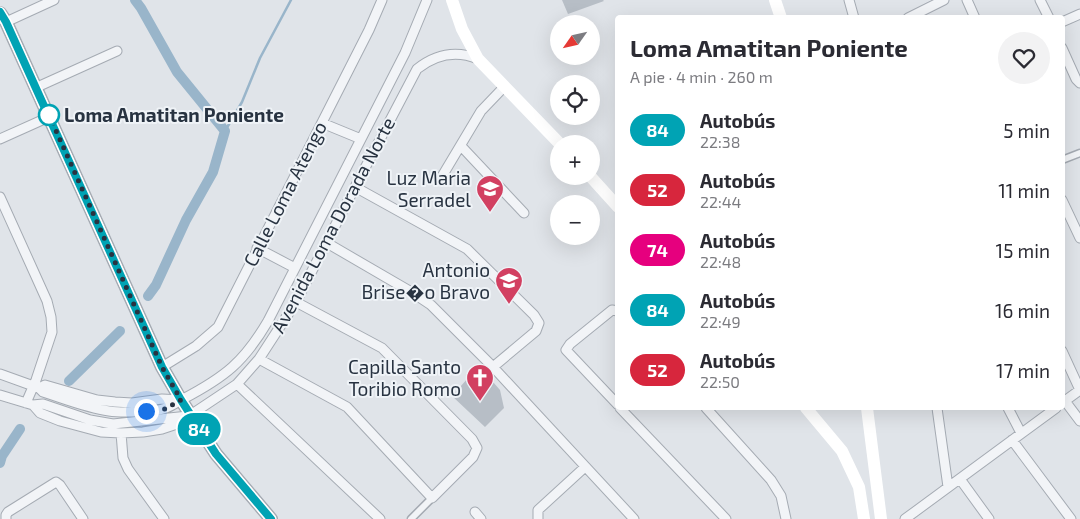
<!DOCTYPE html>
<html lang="es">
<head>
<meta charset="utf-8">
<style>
  :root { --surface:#fff; --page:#f2f2f3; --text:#2b2b33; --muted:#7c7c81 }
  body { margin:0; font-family:"Exo 2",sans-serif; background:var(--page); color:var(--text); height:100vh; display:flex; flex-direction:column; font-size:19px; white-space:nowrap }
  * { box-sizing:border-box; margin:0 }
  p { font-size:16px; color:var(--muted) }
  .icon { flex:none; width:28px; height:28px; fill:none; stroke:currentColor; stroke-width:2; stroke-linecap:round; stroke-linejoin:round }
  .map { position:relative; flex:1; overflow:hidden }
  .details { position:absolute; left:615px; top:15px; width:450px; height:395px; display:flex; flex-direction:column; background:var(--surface); border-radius:5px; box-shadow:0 5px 20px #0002 }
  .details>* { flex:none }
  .badge { padding:0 10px; border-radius:16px; font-size:18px; line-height:32px }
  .needle { width:32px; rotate:236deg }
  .controls { position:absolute; left:550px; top:15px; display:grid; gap:10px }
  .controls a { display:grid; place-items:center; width:50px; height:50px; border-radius:50%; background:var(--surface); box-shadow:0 5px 20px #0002; font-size:25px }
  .you { position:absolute; width:25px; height:25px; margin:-12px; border:4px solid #fff; border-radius:50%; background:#1a73e8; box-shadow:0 0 0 8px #1a73e833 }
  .map>.badge { position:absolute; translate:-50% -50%; box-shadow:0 0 0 2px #fff }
  .round { display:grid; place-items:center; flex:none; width:52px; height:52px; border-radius:26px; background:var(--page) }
  .headline { display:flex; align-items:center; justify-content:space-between; height:85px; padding:0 15px }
  h1 { font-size:24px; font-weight:700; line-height:38px }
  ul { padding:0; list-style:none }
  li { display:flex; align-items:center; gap:15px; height:60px; padding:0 15px }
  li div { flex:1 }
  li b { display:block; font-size:19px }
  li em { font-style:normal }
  li .badge { min-width:55px; font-weight:700; text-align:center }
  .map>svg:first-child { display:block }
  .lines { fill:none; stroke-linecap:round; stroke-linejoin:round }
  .stream { stroke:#99b5ca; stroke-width:2.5 }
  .canal { stroke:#99b5ca; stroke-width:10 }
  .building { fill:#b7bec6 }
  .pedestrian-casing { stroke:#a5abb3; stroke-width:9 }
  .minor-casing { stroke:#a5abb3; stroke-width:11 }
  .tertiary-casing { stroke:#a5abb3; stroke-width:14 }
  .pedestrian { stroke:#f2f4f7; stroke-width:6 }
  .minor { stroke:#f2f4f7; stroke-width:9 }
  .tertiary { stroke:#f2f4f7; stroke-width:11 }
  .secondary { stroke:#fff; stroke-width:12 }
  .line-casing { stroke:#fff; stroke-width:11 }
  .line { stroke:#00a3b4; stroke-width:8 }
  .walk { stroke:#283341; stroke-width:5; stroke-dasharray:0 9 }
  .stop-dot { fill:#fff; stroke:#00a3b4; stroke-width:2.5 }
  .labels { text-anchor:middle; stroke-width:4; stroke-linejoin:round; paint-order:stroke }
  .stop-label { font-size:19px; font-weight:bold; fill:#283341; stroke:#eff3f7; text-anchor:start }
  .poi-label { font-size:19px; fill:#283341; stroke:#eff3f7; text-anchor:end }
  .street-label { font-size:19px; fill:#283341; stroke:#eff3f7 }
</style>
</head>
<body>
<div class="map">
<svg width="1080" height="519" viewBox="0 0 1080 519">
  <rect width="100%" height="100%" fill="#e0e4e9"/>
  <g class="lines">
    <path class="stream" d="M225 131 242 102 260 58 291 0"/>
    <path class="canal" d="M135 0 141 8 177 72 225 131 213 172 186 220 156 285 148 296
      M69 381 120 331
      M0 463 2 456 20 429"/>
  </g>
  <path class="building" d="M562 0H603L604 1 568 14Z
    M476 369 486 374 500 390 504 408 485 427 452 396Z"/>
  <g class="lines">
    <defs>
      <path id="pedestrian" d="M1062 160 1080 153
        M411 519 432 498"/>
      <path id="minor" d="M849 0 854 18
        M967 0 975 18
        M1040 0 1049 18
        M908 18 944 0
        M6 22 54 0
        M1062 22 1080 14
        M1062 48 1076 79 1080 83
        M35 88 117 51
        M322 123 361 139
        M0 139 49 117
        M461 146 524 213
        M441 178 481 111 504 87
        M355 187 467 249 534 315 539 323 536 331 493 367
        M0 197 47 301 51 317 52 332 36 380 26 403
        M1062 200 1080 238
        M327 243 413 293 431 305 493 367 634 519
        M257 248 295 268
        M618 311 612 310 570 344 566 350 618 405
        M1062 351 1080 390
        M259 359 347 407 432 498 473 457 477 448 472 439 382 348 296 302
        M162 367 196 346 218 327 369 30 382 0
        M0 374 39 388 43 392C65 399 87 408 109 411 121 413 156 412 166 408 172 406 177 402 183 399 225 377 244 362 268 321L405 53 427 0
        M237 384 380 519
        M39 388 45 385 97 400 115 402 132 403 162 399 181 400
        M0 395 33 405 43 404 90 420 113 424 188 416
        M1065 401 1080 421
        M1062 403 1080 390
        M33 405 40 413 60 421 101 432 121 433 143 432 162 429 177 424 237 384 259 359 296 302 355 187 417 69C436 54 456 50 478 59
        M620 408 726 519
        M706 408 771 480 781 496 786 519
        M937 408 948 487
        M1008 408 1021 433
        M121 433 123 458 128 469 164 519
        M1012 440 1071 519
        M960 479 989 519
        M475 512 481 519
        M6 519V515L8 512 56 482 60 485 83 519
        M538 519V510L585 467
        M905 519 1056 408"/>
      <path id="tertiary" d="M0 13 6 22 162 367 181 400 216 454 271 519"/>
    </defs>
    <use href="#pedestrian" class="pedestrian-casing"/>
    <use href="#minor" class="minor-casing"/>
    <use href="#tertiary" class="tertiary-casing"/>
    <use href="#pedestrian" class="pedestrian"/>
    <use href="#minor" class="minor"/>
    <use href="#tertiary" class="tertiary"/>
    <path class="secondary" d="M452 0 462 29 478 59 560 144
      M775 0 781 18
      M590 176 618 207
      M806 408 842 451 859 487 864 519
      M867 408 881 519"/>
  </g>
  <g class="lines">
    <defs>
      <path id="line" d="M0 12 6 22 162 367 181 400 216 454 271 519"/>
    </defs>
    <use href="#line" class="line-casing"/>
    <use href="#line" class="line"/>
    <path class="walk" d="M49 115 162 367 181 400 165 409 146 411"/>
  </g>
  <defs>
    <symbol id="school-pin" viewBox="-11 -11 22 30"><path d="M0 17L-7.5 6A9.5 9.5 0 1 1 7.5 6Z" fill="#d24061" stroke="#eff3f7"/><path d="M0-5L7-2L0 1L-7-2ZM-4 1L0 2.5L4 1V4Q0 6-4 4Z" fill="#fff"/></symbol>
    <symbol id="church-pin" viewBox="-11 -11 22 30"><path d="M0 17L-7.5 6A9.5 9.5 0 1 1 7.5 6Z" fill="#d24061" stroke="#eff3f7"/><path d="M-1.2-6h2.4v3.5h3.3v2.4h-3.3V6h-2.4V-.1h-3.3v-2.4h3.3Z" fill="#fff"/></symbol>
  </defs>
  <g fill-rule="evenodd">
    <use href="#school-pin" x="474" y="173" width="32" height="43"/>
    <use href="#school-pin" x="493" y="265" width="32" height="43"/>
    <use href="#church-pin" x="464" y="362" width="32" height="43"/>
  </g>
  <circle class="stop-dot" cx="49" cy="115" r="10"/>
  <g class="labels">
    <g class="stop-label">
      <text x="64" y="122">Loma Amatitan Poniente</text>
    </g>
    <g class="poi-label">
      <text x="471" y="185">Luz Maria<tspan x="471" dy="22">Serradel</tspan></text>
      <text x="490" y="277">Antonio<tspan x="490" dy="22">Brise�o Bravo</tspan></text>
      <text x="461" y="374">Capilla Santo<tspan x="461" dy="22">Toribio Romo</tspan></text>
    </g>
    <g class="street-label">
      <text transform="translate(285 194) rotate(-63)" y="7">Calle Loma Atengo</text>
      <text transform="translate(333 225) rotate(-62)" y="7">Avenida Loma Dorada Norte</text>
    </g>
  </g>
</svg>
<div class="controls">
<a><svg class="needle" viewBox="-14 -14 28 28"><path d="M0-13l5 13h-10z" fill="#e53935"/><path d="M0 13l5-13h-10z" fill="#7c7c81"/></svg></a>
<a><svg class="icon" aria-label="locate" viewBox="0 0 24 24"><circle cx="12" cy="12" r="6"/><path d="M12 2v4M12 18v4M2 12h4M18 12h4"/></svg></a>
<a>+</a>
<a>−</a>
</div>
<div class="you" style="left:146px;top:411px"></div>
<b class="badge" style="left:199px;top:429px;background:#00a3b4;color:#fff">84</b>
<section class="details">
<div class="headline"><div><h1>Loma Amatitan Poniente</h1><p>A pie · 4 min · 260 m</p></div><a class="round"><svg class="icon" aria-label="heart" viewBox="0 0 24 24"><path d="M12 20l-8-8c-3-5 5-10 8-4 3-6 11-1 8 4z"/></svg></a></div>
<ul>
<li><span class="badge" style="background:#00a3b4;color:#fff">84</span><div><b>Autobús</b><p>22:38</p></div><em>5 min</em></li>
<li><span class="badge" style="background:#d7263d;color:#fff">52</span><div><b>Autobús</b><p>22:44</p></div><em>11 min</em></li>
<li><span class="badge" style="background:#e6007e;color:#fff">74</span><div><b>Autobús</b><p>22:48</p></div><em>15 min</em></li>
<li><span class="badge" style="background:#00a3b4;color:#fff">84</span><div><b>Autobús</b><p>22:49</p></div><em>16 min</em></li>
<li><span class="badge" style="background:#d7263d;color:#fff">52</span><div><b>Autobús</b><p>22:50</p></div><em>17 min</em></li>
</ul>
</section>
</div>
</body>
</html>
